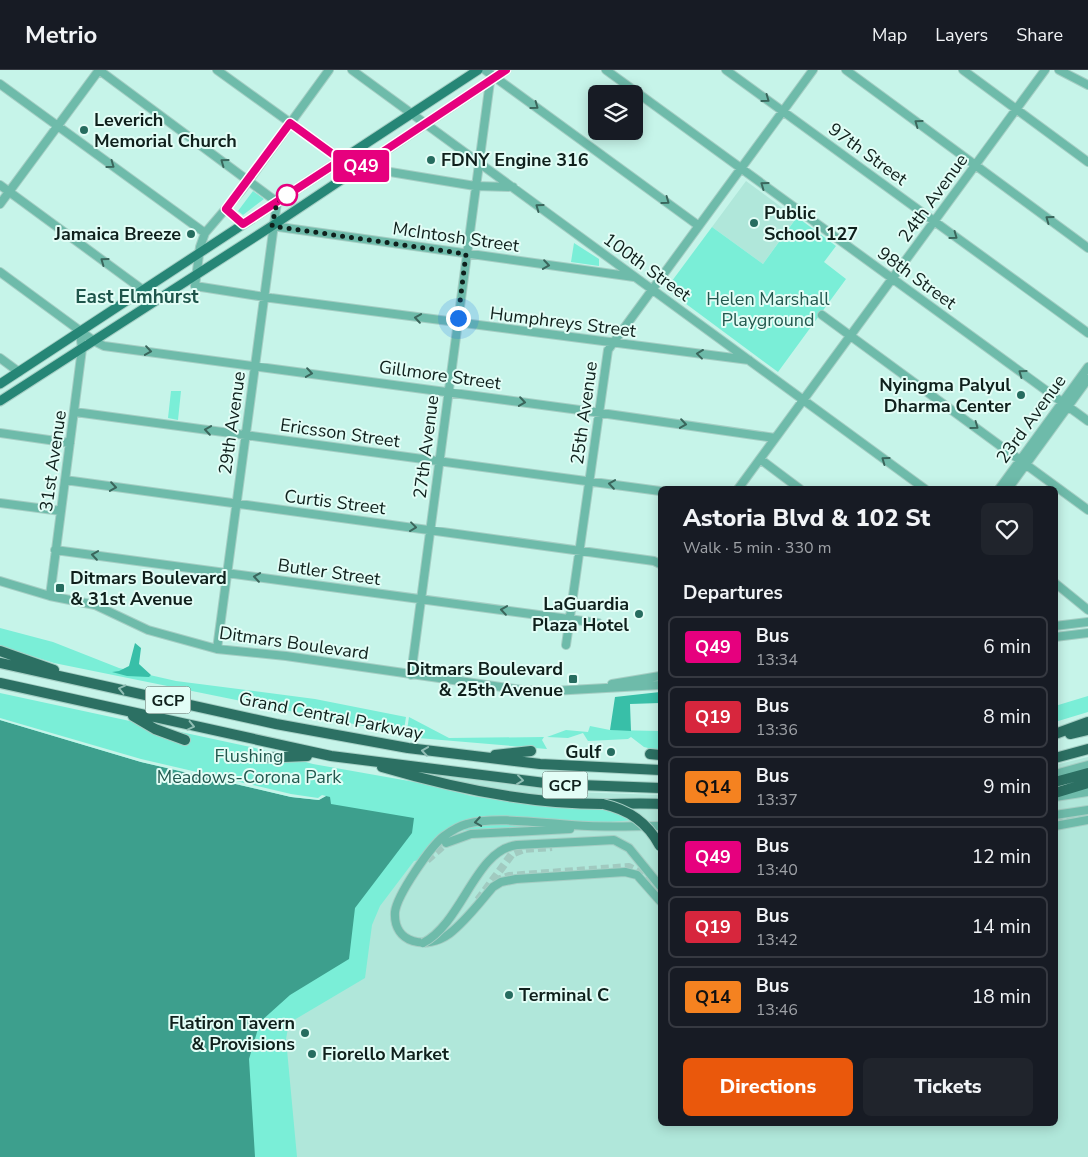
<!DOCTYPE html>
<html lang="en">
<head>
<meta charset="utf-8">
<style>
  :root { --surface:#171b24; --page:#20242c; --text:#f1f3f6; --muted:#9ea1a6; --line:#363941; --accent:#ea580c }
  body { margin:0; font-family:"Nunito Sans",sans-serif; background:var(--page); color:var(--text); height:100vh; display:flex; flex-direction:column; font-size:19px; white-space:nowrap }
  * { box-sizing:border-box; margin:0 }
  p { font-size:16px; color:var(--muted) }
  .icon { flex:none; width:28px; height:28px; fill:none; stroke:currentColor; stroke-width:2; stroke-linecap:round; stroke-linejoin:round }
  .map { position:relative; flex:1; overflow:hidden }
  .side { position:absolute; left:658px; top:416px; width:400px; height:640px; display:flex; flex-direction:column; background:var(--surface); border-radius:8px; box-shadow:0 2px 12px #0003 }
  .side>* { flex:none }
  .badge { padding:0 10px; border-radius:4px; font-size:18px; line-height:32px }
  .controls { position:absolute; left:588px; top:15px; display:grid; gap:10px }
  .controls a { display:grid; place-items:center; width:55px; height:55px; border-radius:8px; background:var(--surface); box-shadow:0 2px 12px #0003; font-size:25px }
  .you { position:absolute; width:25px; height:25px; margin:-12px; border:4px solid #fff; border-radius:50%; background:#1a73e8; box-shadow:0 0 0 8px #1a73e833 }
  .map>.badge { position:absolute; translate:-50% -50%; box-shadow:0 0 0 2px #fff }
  h2 { padding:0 25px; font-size:19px; line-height:45px }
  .round { display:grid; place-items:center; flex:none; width:52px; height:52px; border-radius:8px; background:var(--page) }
  .headline { display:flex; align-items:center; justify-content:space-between; height:85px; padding:0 25px }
  h1 { font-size:24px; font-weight:800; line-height:38px }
  .action { display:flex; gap:10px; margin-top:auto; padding:10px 25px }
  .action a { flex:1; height:58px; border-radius:8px; background:var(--accent); color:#fff; font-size:20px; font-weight:800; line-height:58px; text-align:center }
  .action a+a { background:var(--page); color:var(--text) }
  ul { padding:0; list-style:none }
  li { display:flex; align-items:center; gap:15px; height:62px; margin:0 10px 8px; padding:0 15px; border:2px solid var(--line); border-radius:8px }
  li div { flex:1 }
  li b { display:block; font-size:19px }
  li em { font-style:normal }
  li .badge { min-width:55px; font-weight:700; text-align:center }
  header { display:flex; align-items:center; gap:30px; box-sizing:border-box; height:70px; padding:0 25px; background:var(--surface); border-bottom:1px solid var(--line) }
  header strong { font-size:24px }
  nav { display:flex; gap:28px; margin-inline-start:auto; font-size:18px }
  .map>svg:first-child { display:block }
  .built { fill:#b0e7da }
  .green { fill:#7aeed7 }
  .forest { fill:#38bfa8 }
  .water { fill:#3d9f8d }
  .pier { fill:#c6f4e9 }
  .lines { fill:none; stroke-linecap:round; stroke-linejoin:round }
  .minor-tunnel { stroke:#a1cac0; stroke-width:8; stroke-dasharray:8 4; stroke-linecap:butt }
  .minor-casing { stroke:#a5cec4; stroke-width:10 }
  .major-casing { stroke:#a5cec4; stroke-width:11 }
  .highway-casing { stroke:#a5cec4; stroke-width:12 }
  .minor { stroke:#6ebbaa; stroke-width:8 }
  .major { stroke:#268676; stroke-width:9 }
  .highway { stroke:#2c7063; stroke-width:10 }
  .minor-bridge-casing { stroke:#a5cec4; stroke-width:10; stroke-linecap:butt }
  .highway-bridge-casing { stroke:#a5cec4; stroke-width:12; stroke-linecap:butt }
  .minor-bridge { stroke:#6ebbaa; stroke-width:8 }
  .highway-bridge { stroke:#2c7063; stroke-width:10 }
  .oneway { stroke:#3a665c }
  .oneway2 { stroke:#90beb4 }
  .line-casing { stroke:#fff; stroke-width:11 }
  .line { stroke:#e6007e; stroke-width:8 }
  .walk { stroke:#0f201c; stroke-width:5; stroke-dasharray:0 9 }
  .poi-dot { fill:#266c5f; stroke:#e2fdf6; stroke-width:2 }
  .stop-dot { fill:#fff; stroke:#e6007e; stroke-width:2.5 }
  .labels { text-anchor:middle; stroke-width:4; stroke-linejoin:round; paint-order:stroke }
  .shield { fill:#e2fdf6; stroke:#4e625d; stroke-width:1 }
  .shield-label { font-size:16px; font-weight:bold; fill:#0f201c }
  .poi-label { font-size:18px; font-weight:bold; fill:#0f201c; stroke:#e2fdf6; text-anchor:start }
  .street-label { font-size:18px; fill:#0f201c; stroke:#e2fdf6 }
  .park-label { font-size:18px; fill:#23594f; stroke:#e2fdf6 }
  .neighbourhood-label { font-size:19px; font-weight:bold; fill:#1e554b; stroke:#e2fdf6 }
</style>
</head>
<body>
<header>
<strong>Metrio</strong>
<nav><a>Map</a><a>Layers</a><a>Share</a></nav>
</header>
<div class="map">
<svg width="1088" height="1087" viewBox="0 0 1088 1087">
  <rect width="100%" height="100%" fill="#c6f4e9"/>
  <path class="built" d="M746 111 796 148 763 194 712 157Z
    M1088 687V1087H255L260 952 414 748 429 704 570 722 660 725V1054H1055V695Z"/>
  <path class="green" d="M253 121 264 129 243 145 238 141Z
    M797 147 836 176 824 192 846 209 778 302 666 219 712 157 763 194Z
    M574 173 599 189V196L571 192Z
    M171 321H181L178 350 168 348Z
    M0 558 53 572 119 598 176 611 315 629 406 647 403 666 398 663 54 593 0 576Z
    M0 623 255 678 313 694 426 714 471 726 533 735 606 740 628 739 644 749 587 754 527 747 526 758 466 760 439 766 419 790 414 791 380 836 372 855 365 908 289 953 286 969 297 1087H59L0 707Z
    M1088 626V642L1055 652V636Z
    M409 647 449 668 544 667 542 670 547 679 406 667Z
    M590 656 610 660 660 661V681L644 677 631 667 628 669 588 671 583 663 568 668 547 667 566 660 588 662Z"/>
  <path class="forest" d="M135 573 141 578 139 594 151 605 149 607 127 606 112 602 119 601 129 596Z
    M660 622V633L630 634 631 661 610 660 615 627Z"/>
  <path class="water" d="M0 650 141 692 291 727 318 730 326 726 330 727 331 734 414 748 412 763 355 838 349 889 290 925 260 952 249 989 255 1087H0Z"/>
  <path class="pier" d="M0 648 141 689 291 724 318 728 322 725 326 726 319 730 291 727 141 692 0 650Z"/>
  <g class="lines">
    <path class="minor-tunnel" d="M1055 752 1088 746
      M427 790 446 773
      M494 811 509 806 629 797 644 805 660 824
      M478 830 512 784 524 779 552 777"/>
    <defs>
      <path id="minor" d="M99 0 277 132 217 579
        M217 0 335 85 360 97 475 116 513 117
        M329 0 241 121 205 163 200 177 195 216 271 228 749 290
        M352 0 925 419
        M485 0 699 156
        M606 0 1088 351
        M726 0 1088 263
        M846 0 1088 178
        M963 0 1088 92
        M1059 0 1088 15
        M0 14 205 163
        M382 101 383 82
        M0 115 143 220
        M0 134 99 0
        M226 139 243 154
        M272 156 634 207
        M0 202 94 271 104 276 587 341 775 368
        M822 245 1088 440
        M0 288 19 302
        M75 342 660 421
        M0 363 70 373
        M760 389 800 419
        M65 410 654 491 660 494
        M738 419 1045 0
        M999 419 1088 297
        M1008 419 1088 309
        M0 433 61 441
        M55 480 598 553
        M0 511 50 526 95 535 148 560 217 579 286 586 522 620 552 621 660 615
        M1055 513 1088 540
        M50 526 82 279 80 261
        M1055 556 1088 552
        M1055 567 1088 563
        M566 575 608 280 813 0
        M411 605 491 4
        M612 614 660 606
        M1055 704 1088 695
        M1055 727 1088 722
        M1055 745 1088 740
        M660 756C636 756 612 757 588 756 555 755 496 745 467 754 459 756 451 761 444 766 430 777 397 825 395 842 393 874 427 880 449 864 466 851 479 833 493 817L501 812 516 809 625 802 637 805 660 831
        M1055 756 1088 750
        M446 773 471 764 570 759
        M517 775 614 770 629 778 660 816"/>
      <path id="major" d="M0 314 478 0
        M0 331 272 156 506 0"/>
      <path id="highway" d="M0 581 54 600
        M0 593 276 654 408 678 540 694 660 700
        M0 613 331 686 553 714 660 718
        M133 646 155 659 185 670
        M1055 664 1088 652
        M1070 664 1088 660
        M650 684 660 685
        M495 685 531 681
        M260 688 307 686
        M1055 688 1088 679
        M382 697C453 718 528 734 603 734 622 734 641 733 660 734
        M1055 712 1088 703
        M1055 723 1088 713"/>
    </defs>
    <use href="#minor" class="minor-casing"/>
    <use href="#major" class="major-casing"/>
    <use href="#highway" class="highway-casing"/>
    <use href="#minor" class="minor"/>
    <use href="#major" class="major"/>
    <use href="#highway" class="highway"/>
    <defs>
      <path id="minor-bridge" d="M423 873C463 852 475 780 517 775"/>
      <path id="highway-bridge" d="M603 734C629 740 647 752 660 776"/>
    </defs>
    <use href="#minor-bridge" class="minor-bridge-casing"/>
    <use href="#highway-bridge" class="highway-bridge-casing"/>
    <use href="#minor-bridge" class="minor-bridge"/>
    <use href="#highway-bridge" class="highway-bridge"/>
  </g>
  <defs><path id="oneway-chevron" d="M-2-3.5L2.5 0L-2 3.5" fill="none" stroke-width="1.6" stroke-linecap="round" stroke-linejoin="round" transform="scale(1.25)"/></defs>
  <g class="oneway">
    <use href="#oneway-chevron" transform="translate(766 29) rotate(36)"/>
    <use href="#oneway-chevron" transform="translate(535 36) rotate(36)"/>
    <use href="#oneway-chevron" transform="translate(918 53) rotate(-144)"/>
    <use href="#oneway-chevron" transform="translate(224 92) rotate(-144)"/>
    <use href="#oneway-chevron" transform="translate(111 95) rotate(36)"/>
    <use href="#oneway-chevron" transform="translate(764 115) rotate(-144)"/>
    <use href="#oneway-chevron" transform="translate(666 131) rotate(36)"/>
    <use href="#oneway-chevron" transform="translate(539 137) rotate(-144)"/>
    <use href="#oneway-chevron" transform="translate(1049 149) rotate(-144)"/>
    <use href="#oneway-chevron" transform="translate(954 166) rotate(36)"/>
    <use href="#oneway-chevron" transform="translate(104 191) rotate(-144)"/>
    <use href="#oneway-chevron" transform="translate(546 195) rotate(8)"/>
    <use href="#oneway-chevron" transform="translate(418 248) rotate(-172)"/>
    <use href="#oneway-chevron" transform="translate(148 281) rotate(8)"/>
    <use href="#oneway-chevron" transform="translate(700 284) rotate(-173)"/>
    <use href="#oneway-chevron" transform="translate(309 303) rotate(8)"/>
    <use href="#oneway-chevron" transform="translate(1022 303) rotate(-144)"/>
    <use href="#oneway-chevron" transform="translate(522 332) rotate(8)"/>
    <use href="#oneway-chevron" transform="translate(683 354) rotate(8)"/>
    <use href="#oneway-chevron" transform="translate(975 356) rotate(36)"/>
    <use href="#oneway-chevron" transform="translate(208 360) rotate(-172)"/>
    <use href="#oneway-chevron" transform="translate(885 390) rotate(-144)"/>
    <use href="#oneway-chevron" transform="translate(612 414) rotate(-172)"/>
    <use href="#oneway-chevron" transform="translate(113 417) rotate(8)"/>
    <use href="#oneway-chevron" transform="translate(413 457) rotate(7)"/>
    <use href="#oneway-chevron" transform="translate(95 485) rotate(-172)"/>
    <use href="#oneway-chevron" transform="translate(257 507) rotate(-172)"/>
    <use href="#oneway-chevron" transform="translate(504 540) rotate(-172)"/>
    <use href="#oneway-chevron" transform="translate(478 752) rotate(171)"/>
  </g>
  <g class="oneway2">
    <use href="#oneway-chevron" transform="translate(122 619) rotate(-167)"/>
    <use href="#oneway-chevron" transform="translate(191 656) rotate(13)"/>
    <use href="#oneway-chevron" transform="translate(425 681) rotate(-172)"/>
    <use href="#oneway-chevron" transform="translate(520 710) rotate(7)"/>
  </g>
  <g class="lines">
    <defs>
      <path id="line" d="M334 85 290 53 226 139 243 154 341 90 360 97 506 0"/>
    </defs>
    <use href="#line" class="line-casing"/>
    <use href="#line" class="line"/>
    <path class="walk" d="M287 125 277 132 272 156 466 184 458 248"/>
  </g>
  <g class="poi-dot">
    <circle cx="84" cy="60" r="5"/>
    <circle cx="431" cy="90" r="5"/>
    <circle cx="754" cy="153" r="5"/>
    <circle cx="191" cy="164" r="5"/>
    <circle cx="1021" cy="325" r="5"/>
    <rect x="55" y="513" width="10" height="10" rx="2.5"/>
    <circle cx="639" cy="544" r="5"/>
    <rect x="568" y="604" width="10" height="10" rx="2.5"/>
    <circle cx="611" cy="682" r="5"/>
    <circle cx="509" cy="925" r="5"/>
    <circle cx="305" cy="963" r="5"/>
    <circle cx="312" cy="984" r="5"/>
  </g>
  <circle class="stop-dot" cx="287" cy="125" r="10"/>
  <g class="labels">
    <g class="shield">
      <rect x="145.5" y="616.5" width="45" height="27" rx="4"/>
      <rect x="542.5" y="701.5" width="45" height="27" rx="4"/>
    </g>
    <g class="shield-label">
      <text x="168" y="636">GCP</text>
      <text x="565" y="721">GCP</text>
    </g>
    <g class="poi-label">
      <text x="94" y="56">Leverich<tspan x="94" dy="21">Memorial Church</tspan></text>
      <text x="441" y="96">FDNY Engine 316</text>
      <text x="764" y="149">Public<tspan x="764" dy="21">School 127</tspan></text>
      <text x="181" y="170" text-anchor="end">Jamaica Breeze</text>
      <text x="1011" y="321" text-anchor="end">Nyingma Palyul<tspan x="1011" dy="21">Dharma Center</tspan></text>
      <text x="70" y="514">Ditmars Boulevard<tspan x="70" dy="21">&amp; 31st Avenue</tspan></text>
      <text x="629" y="540" text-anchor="end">LaGuardia<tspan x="629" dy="21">Plaza Hotel</tspan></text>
      <text x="563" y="605" text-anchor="end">Ditmars Boulevard<tspan x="563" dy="21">&amp; 25th Avenue</tspan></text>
      <text x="601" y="688" text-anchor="end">Gulf</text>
      <text x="519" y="931">Terminal C</text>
      <text x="295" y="959" text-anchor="end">Flatiron Tavern<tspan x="295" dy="21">&amp; Provisions</tspan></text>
      <text x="322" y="990">Fiorello Market</text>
    </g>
    <g class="street-label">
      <text transform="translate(868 84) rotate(36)" y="6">97th Street</text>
      <text transform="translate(933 128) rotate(-54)" y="6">24th Avenue</text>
      <text transform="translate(456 167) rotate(8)" y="6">McIntosh Street</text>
      <text transform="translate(647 197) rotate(36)" y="6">100th Street</text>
      <text transform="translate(917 208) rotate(36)" y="6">98th Street</text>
      <text transform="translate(563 252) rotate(7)" y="6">Humphreys Street</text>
      <text transform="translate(440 305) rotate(8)" y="6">Gillmore Street</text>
      <text transform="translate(584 343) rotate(-82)" y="6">25th Avenue</text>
      <text transform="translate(1031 349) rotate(-54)" y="6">23rd Avenue</text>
      <text transform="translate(232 353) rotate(-82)" y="6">29th Avenue</text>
      <text transform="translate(340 363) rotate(8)" y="6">Ericsson Street</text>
      <text transform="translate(426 377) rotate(-83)" y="6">27th Avenue</text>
      <text transform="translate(53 391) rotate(-82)" y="6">31st Avenue</text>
      <text transform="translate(335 432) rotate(7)" y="6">Curtis Street</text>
      <text transform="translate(329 502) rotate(8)" y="6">Butler Street</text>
      <text transform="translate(294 573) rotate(8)" y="6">Ditmars Boulevard</text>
      <text transform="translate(331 646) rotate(11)" y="6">Grand Central Parkway</text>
    </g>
    <g class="park-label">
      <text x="768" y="235">Helen Marshall<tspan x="768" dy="21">Playground</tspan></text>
      <text x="249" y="692">Flushing<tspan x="249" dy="21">Meadows-Corona Park</tspan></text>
    </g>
    <g class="neighbourhood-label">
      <text x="137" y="233">East Elmhurst</text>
    </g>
  </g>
</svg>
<div class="controls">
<a><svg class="icon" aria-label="layers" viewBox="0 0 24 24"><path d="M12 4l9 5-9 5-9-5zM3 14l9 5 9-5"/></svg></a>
</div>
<div class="you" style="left:458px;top:248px"></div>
<b class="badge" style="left:361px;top:96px;background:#e6007e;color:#fff">Q49</b>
<section class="side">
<div class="headline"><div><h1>Astoria Blvd &amp; 102 St</h1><p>Walk · 5 min · 330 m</p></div><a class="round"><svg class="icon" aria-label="heart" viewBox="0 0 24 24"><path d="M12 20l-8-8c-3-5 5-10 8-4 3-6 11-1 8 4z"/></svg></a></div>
<h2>Departures</h2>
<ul>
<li><span class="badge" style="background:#e6007e;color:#fff">Q49</span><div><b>Bus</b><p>13:34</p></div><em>6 min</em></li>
<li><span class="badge" style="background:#d7263d;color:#fff">Q19</span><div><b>Bus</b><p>13:36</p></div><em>8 min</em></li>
<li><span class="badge" style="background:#f58220;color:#111">Q14</span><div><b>Bus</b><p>13:37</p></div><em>9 min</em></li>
<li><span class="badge" style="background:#e6007e;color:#fff">Q49</span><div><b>Bus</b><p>13:40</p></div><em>12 min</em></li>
<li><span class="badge" style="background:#d7263d;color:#fff">Q19</span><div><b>Bus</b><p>13:42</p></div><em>14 min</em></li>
<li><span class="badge" style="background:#f58220;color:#111">Q14</span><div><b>Bus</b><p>13:46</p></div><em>18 min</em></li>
</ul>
<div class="action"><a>Directions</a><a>Tickets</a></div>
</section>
</div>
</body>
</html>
